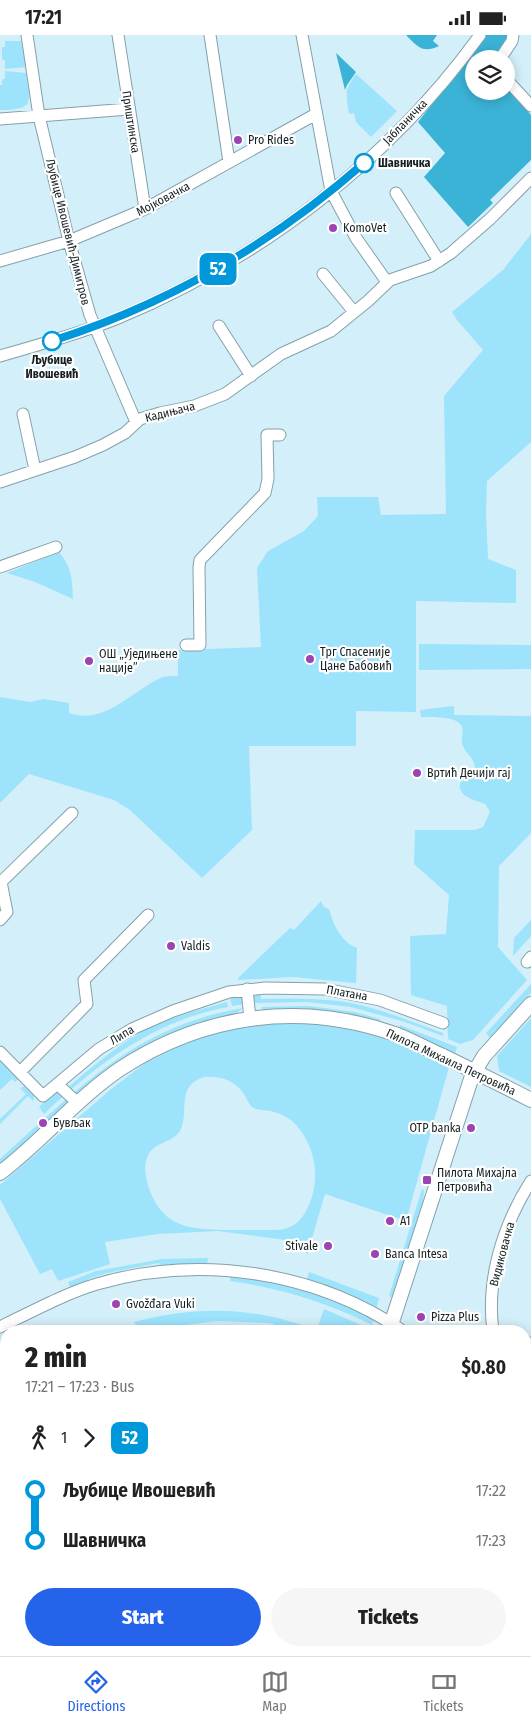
<!DOCTYPE html>
<html lang="en">
<head>
<meta charset="utf-8">
<style>
  :root { --surface:#fff; --page:#f6f6f6; --text:#222; --muted:#767676; --line:#e0e0e0; --accent:#2563eb }
  body { margin:0; font-family:"Fira Sans Condensed",sans-serif; background:var(--page); color:var(--text); height:100vh; display:flex; flex-direction:column; font-size:19px; white-space:nowrap }
  * { box-sizing:border-box; margin:0 }
  p { font-size:16px; color:var(--muted) }
  .icon { flex:none; width:28px; height:28px; fill:none; stroke:currentColor; stroke-width:2; stroke-linecap:round; stroke-linejoin:round }
  .map { position:relative; flex:1; overflow:hidden }
  .drawer { position:absolute; left:0px; top:1290px; width:531px; height:331px; display:flex; flex-direction:column; background:var(--surface); border-radius:20px 20px 0 0; box-shadow:0 2px 12px #0003 }
  .drawer>* { flex:none }
  .badge { padding:0 10px; border-radius:8px; font-size:18px; line-height:32px }
  .tools { position:absolute; left:465px; top:15px; display:grid; gap:10px }
  .tools a { display:grid; place-items:center; width:50px; height:50px; border-radius:50%; background:var(--surface); box-shadow:0 2px 12px #0003; font-size:25px }
  .map>.badge { position:absolute; translate:-50% -50%; box-shadow:0 0 0 2px #fff }
  .legs { display:flex; align-items:center; gap:8px; height:55px; padding:0 25px; font-size:16px }
  .legs p { margin-inline-start:auto }
  .summary { display:flex; align-items:center; justify-content:space-between; height:85px; padding:0 25px }
  h1 { font-size:28px; font-weight:800; line-height:38px }
  .action { display:flex; gap:10px; margin-top:auto; padding:10px 25px }
  .action a { flex:1; height:58px; border-radius:30px; background:var(--accent); color:#fff; font-size:20px; font-weight:800; line-height:58px; text-align:center }
  .action a+a { background:var(--page); color:var(--text) }
  ul { padding:0 25px; list-style:none }
  li { display:flex; align-items:center; gap:18px; height:50px; font-size:19px }
  li i { display:grid; place-items:center; width:8px; height:100%; margin:0 6px; background:currentColor }
  li i::after { content:''; width:12px; height:12px; margin:-6px; border:4px solid; border-radius:50%; background:var(--surface) }
  li p { margin-inline-start:auto }
  li:first-child i { background:linear-gradient(#0000 50%,currentColor 0) }
  li:last-child i { background:linear-gradient(currentColor 50%,#0000 0) }
  .status { display:flex; justify-content:space-between; align-items:center; height:35px; padding:0 25px; background:var(--surface); direction:ltr }
  .status svg { height:14px; fill:currentColor }
  .tabs { display:flex; justify-content:space-around; align-items:center; height:70px; border-top:1px solid var(--line); background:var(--surface); font-size:14px; color:var(--muted) }
  .tabs a { display:grid; justify-items:center; gap:2px }
  .tabs .selected { color:var(--accent) }
  .map>svg:first-child { display:block }
  .green { fill:#9de3fc; fill-rule:evenodd }
  .forest { fill:#3bb3d6 }
  .lines { fill:none; stroke-linecap:round; stroke-linejoin:round }
  .minor-casing { stroke:#85a0a9; stroke-width:13 }
  .major-casing { stroke:#85a0a9; stroke-width:16 }
  .minor { stroke:#fff; stroke-width:11 }
  .major { stroke:#fff; stroke-width:14 }
  .line-1-casing { stroke:#fff; stroke-width:11 }
  .line-1 { stroke:#0098da; stroke-width:8 }
  .poi-dot { fill:#9c45b2; stroke:#fff; stroke-width:2 }
  .stop-1-dot { fill:#fff; stroke:#0098da; stroke-width:2.5 }
  .labels { text-anchor:middle; stroke-width:4.5; stroke-linejoin:round; paint-order:stroke }
  .street-label { font-size:12px; fill:#152023; stroke:#fff }
  .poi-label { font-size:12px; fill:#152023; stroke:#fff; text-anchor:start }
  .stop-label { font-size:12px; font-weight:bold; fill:#152023; stroke:#fff; text-anchor:start }
</style>
</head>
<body>
<div class="status"><b>17:21</b><svg viewBox="0 0 49 12"><path d="M0 12V9h3v3zM5 12V6h3v6zM10 12V3h3v9zM15 12V0h3v12zM26 1h20v11H26zM47 4h2v5h-2z"/></svg></div>
<div class="map">
<svg width="531" height="1621" viewBox="0 0 531 1621">
  <rect width="100%" height="100%" fill="#d3eff9"/>
  <path class="green" d="M5 6H21L26 32 5 34V25H2V12H5Z
    M5 36 26 38C30 67 36 75 0 75V50H2V44H5Z
    M356 39 397 76 371 102 356 87 354 78 349 79C346 59 344 55 356 39Z
    M531 199V407L487 446 486 478 488 524 516 535V568L416 566V677L356 676V711H249L252 795 202 843 130 775 114 765 29 739 0 768V662L30 667 44 664 69 668V678C105 691 132 655 163 642 167 641 174 641 178 641V615L261 612 257 533 268 516 304 496 318 481 317 462H378L381 480 446 479 444 361 483 315 457 285 452 277 503 235Z
    M59 517C72 533 72 543 73 564L35 547 7 538Z
    M419 609 531 610V634L419 635Z
    M454 671V680L531 681V798L499 831 498 912 527 945 473 1005 460 1009 448 1004 447 971 411 960 410 901 446 899 449 860 414 829 415 795H475L483 792 490 777C489 775 487 772 486 770 482 767 476 766 471 764 451 755 461 740 475 732 474 723 466 719 463 711 460 705 464 698 462 692 459 681 431 682 421 682L420 675Z
    M321 866 324 872 329 874C333 889 341 907 357 913L356 948 293 942 238 945V943L290 893 294 895Z
    M531 885V901L513 921 514 903Z
    M531 949V958L490 1003 486 998Z
    M260 957 261 964C287 963 313 963 339 966 375 971 409 986 443 998V1001L405 987 351 972 307 967 252 968V963Z
    M230 961C238 961 243 961 245 969L232 971Z
    M227 967 228 972C155 985 96 1030 44 1079L39 1072 61 1050 66 1054C88 1035 111 1016 136 1000 164 983 197 976 227 967Z
    M309 971 355 977 380 984 379 988 263 977 262 972Z
    M243 973 236 979 198 989 105 1037 80 1056 41 1094 0 1129V1124C77 1055 135 991 243 973Z
    M531 983V1052L499 1036 497 1021Z
    M268 987C290 987 312 987 333 990 374 997 413 1014 449 1032L406 1186 325 1159 307 1220 300 1207 218 1196 158 1199 105 1207 110 1229 58 1246 52 1234 40 1239 0 1164V1150L110 1055 144 1029 183 1009 209 998ZM204 1042C221 1041 234 1045 244 1059 246 1063 249 1069 252 1072 258 1076 268 1075 274 1077 283 1079 291 1084 297 1091 317 1114 321 1149 306 1176 302 1183 297 1189 290 1192 286 1194 280 1195 275 1195 259 1195 242 1195 225 1195 191 1194 164 1193 150 1156 146 1145 143 1134 147 1123 152 1106 174 1109 181 1094 189 1074 176 1051 204 1042Z
    M400 990 457 1012 455 1019 399 995Z
    M0 1021 17 1040 18 1044 15 1047 12 1044 0 1055Z
    M25 1051H28L35 1058 33 1066 28 1061 0 1089V1084L26 1059 20 1053Z
    M422 1154 424 1155 422 1179 395 1264 389 1261Z
    M208 1223 207 1230 160 1232 159 1228 107 1238 88 1244 89 1248 71 1255 68 1247 96 1236 162 1224Z
    M309 1237 379 1263 377 1272 307 1244Z
    M231 1238 260 1243 326 1261 374 1283 372 1290C326 1267 280 1253 230 1246Z
    M324 1274 359 1289 368 1296H291L270 1288 217 1286 177 1291 169 1296H140L134 1287C179 1275 223 1272 268 1281 285 1284 301 1290 317 1294Z
    M525 1445 531 1455V1503L525 1501Z
    M0 1530 6 1544V1564L0 1550Z
    M222 1615H258L264 1621H223Z
    M273 1615H326L332 1621H304L302 1619 299 1621H268Z
    M364 1615H403L401 1621H370Z
    M419 1618 477 1619 478 1621H419Z"/>
  <path class="forest" d="M406 0H437L433 6 439 11C422 19 417 11 406 0Z
    M486 0H510L493 24H474V56H506V52L531 80V125L490 165 493 168 468 192 424 142 445 118 418 87Z
    M336 18 356 37 347 50 345 55Z
    M127 1615H183C180 1617 177 1620 173 1621 157 1621 140 1618 124 1617Z"/>
  <g class="lines">
    <defs>
      <path id="minor" d="M27 0 39 81 69 206 90 280 136 387
        M118 0 145 174
        M210 0 229 127
        M302 0 331 156 356 203 387 247
        M500 24 512 6 513 0
        M506 44 531 71
        M0 84 129 74
        M396 158 439 226
        M0 226 69 206 145 174 316 79
        M323 239 354 277
        M219 291 251 341
        M0 321C39 310 78 299 116 284 259 225 389 126 480 0
        M23 379 35 435
        M0 447 75 422 103 410 125 398 140 384 160 378 194 371 225 359 281 319 331 296 368 266 390 245 431 231 451 218 490 184 531 143
        M0 532 56 512
        M186 610H200L199 532 200 525 265 458 268 444 267 400H280
        M0 885 7 877 1 847 72 778
        M527 927 531 922
        M247 954 250 984
        M0 1017 43 1061 99 1014 132 994 173 976 229 957 265 953 325 954 380 965 443 988
        M20 1037 87 969 84 945 148 880
        M57 1049 78 1068
        M0 1292C29 1278 66 1258 97 1249 199 1219 315 1236 403 1296
        M493 1296C486 1244 503 1190 531 1146
        M525 1310 531 1308
        M525 1395 531 1403
        M0 1560 6 1574
        M24 1615 27 1621
        M218 1615V1621
        M412 1621 414 1615"/>
      <path id="major" d="M0 1138C42 1106 76 1064 120 1034 204 979 300 966 395 999 411 1005 427 1014 443 1021 472 1035 502 1050 531 1065
        M389 1296 472 1041 484 1021 531 969
        M104 1621 111 1615"/>
    </defs>
    <use href="#minor" class="minor-casing"/>
    <use href="#major" class="major-casing"/>
    <use href="#minor" class="minor"/>
    <use href="#major" class="major"/>
  </g>
  <g class="lines">
    <defs>
      <path id="line-1" d="M52 306C168 269 273 208 364 128"/>
    </defs>
    <use href="#line-1" class="line-1-casing"/>
    <use href="#line-1" class="line-1"/>
  </g>
  <g class="poi-dot">
    <circle cx="238" cy="105" r="5"/>
    <circle cx="333" cy="193" r="5"/>
    <circle cx="310" cy="624" r="5"/>
    <circle cx="89" cy="626" r="5"/>
    <circle cx="417" cy="738" r="5"/>
    <circle cx="171" cy="911" r="5"/>
    <circle cx="43" cy="1088" r="5"/>
    <circle cx="471" cy="1093" r="5"/>
    <rect x="422" y="1140" width="10" height="10" rx="2.5"/>
    <circle cx="390" cy="1186" r="5"/>
    <circle cx="328" cy="1211" r="5"/>
    <circle cx="375" cy="1219" r="5"/>
    <circle cx="116" cy="1269" r="5"/>
    <circle cx="421" cy="1282" r="5"/>
  </g>
  <g class="stop-1-dot">
    <circle cx="364" cy="128" r="9"/>
    <circle cx="52" cy="306" r="9"/>
  </g>
  <g class="labels">
    <g class="street-label">
      <text transform="translate(131 87) rotate(81)" y="4">Приштинска</text>
      <text transform="translate(405 87) rotate(-46)" y="4">Јабланичка</text>
      <text transform="translate(163 164) rotate(-28)" y="4">Мојковачка</text>
      <text transform="translate(68 197) rotate(76)" y="4">Љубице Ивошевић-Димитров</text>
      <text transform="translate(170 377) rotate(-14)" y="4">Кадињача</text>
      <text transform="translate(347 958) rotate(10)" y="4">Платана</text>
      <text transform="translate(122 1000) rotate(-31)" y="4">Липа</text>
      <text transform="translate(451 1027) rotate(25)" y="4">Пилота Михаила Петровића</text>
      <text transform="translate(502 1219) rotate(-75)" y="4">Видиковачка</text>
    </g>
    <g class="poi-label">
      <text x="248" y="109">Pro Rides</text>
      <text x="343" y="197">KomoVet</text>
      <text x="320" y="621">Трг Спасеније<tspan x="320" dy="14">Цане Бабовић</tspan></text>
      <text x="99" y="623">ОШ „Уједињене<tspan x="99" dy="14">нације”</tspan></text>
      <text x="427" y="742">Вртић Дечији гај</text>
      <text x="181" y="915">Valdis</text>
      <text x="53" y="1092">Бувљак</text>
      <text x="461" y="1097" text-anchor="end">OTP banka</text>
      <text x="437" y="1142">Пилота Михајла<tspan x="437" dy="14">Петровића</tspan></text>
      <text x="400" y="1190">A1</text>
      <text x="318" y="1215" text-anchor="end">Stivale</text>
      <text x="385" y="1223">Banca Intesa</text>
      <text x="126" y="1273">Gvožđara Vuki</text>
      <text x="431" y="1286">Pizza Plus</text>
    </g>
    <g class="stop-label">
      <text x="378" y="132">Шавничка</text>
      <text x="52" y="329" text-anchor="middle">Љубице<tspan x="52" dy="14">Ивошевић</tspan></text>
    </g>
  </g>
</svg>
<div class="tools">
<a><svg class="icon" aria-label="layers" viewBox="0 0 24 24"><path d="M12 4l9 5-9 5-9-5zM3 14l9 5 9-5"/></svg></a>
</div>
<b class="badge" style="left:218px;top:234px;background:#0098da;color:#fff">52</b>
<section class="drawer">
<div class="summary"><div><h1>2 min</h1><p>17:21 – 17:23 · Bus</p></div><b>$0.80</b></div>
<div class="legs"><svg class="icon" aria-label="walk" viewBox="0 0 24 24"><circle cx="13" cy="4" r="2"/><path d="M13 8l-2 6 4 7M11 14l-3 7M7 12l3-4h3l4 4"/></svg>1<svg class="icon" aria-label="forward" viewBox="0 0 24 24"><path d="M9 5l7 7-7 7"/></svg><b class="badge" style="background:#0098da;color:#fff">52</b></div>
<ul>
<li><i style="color:#0098da"></i><b>Љубице Ивошевић</b><p>17:22</p></li>
<li><i style="color:#0098da"></i><b>Шавничка</b><p>17:23</p></li>
</ul>
<div class="action"><a>Start</a><a>Tickets</a></div>
</section>
</div>
<nav class="tabs">
<a class="selected"><svg class="icon" aria-label="directions" viewBox="0 0 24 24"><path d="M12 3l9 9-9 9-9-9zM9 14v-3h6M13 9l2 2-2 2"/></svg>Directions</a>
<a><svg class="icon" aria-label="map" viewBox="0 0 24 24"><path d="M3 6l6-2 6 2 6-2v14l-6 2-6-2-6 2zM9 4v14M15 6v14"/></svg>Map</a>
<a><svg class="icon" aria-label="tickets" viewBox="0 0 24 24"><path d="M3 7h18v10H3zM15 7v10"/></svg>Tickets</a>
</nav>
</body>
</html>
